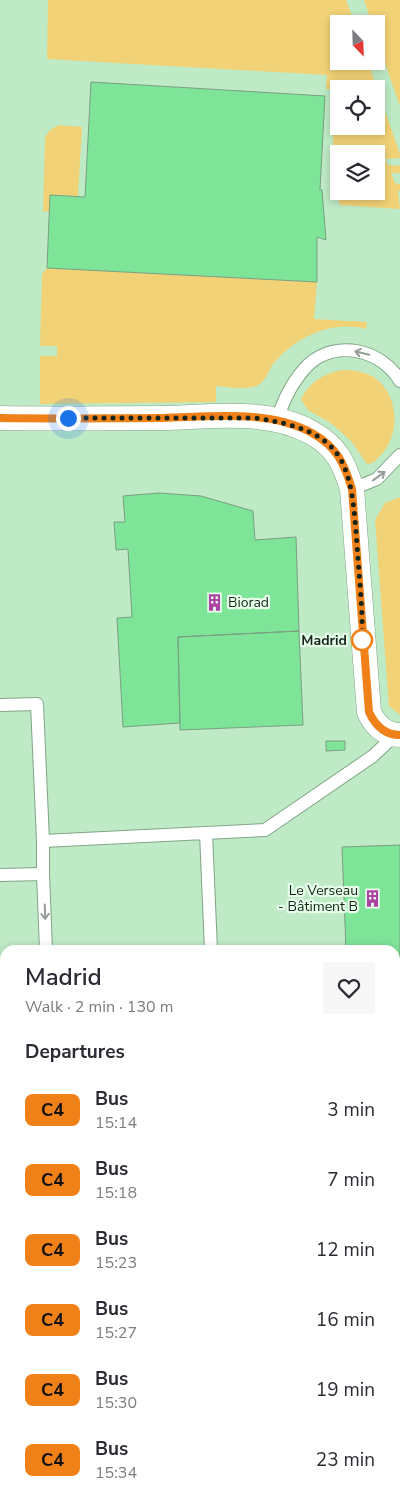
<!DOCTYPE html>
<html lang="en">
<head>
<meta charset="utf-8">
<style>
  :root { --surface:#fff; --page:#f7f7f7; --text:#2b2b33; --muted:#7c7c81 }
  body { margin:0; font-family:"Nunito Sans",sans-serif; background:var(--page); color:var(--text); height:100vh; display:flex; flex-direction:column; font-size:19px; white-space:nowrap }
  * { box-sizing:border-box; margin:0 }
  p { font-size:16px; color:var(--muted) }
  .icon { flex:none; width:28px; height:28px; fill:none; stroke:currentColor; stroke-width:2; stroke-linecap:round; stroke-linejoin:round }
  .map { position:relative; flex:1; overflow:hidden }
  .panel { position:absolute; left:0px; top:945px; width:400px; height:560px; display:flex; flex-direction:column; background:var(--surface); border-radius:15px 15px 0 0; box-shadow:0 2px 8px #0003 }
  .panel>* { flex:none }
  .badge { padding:0 10px; border-radius:8px; font-size:18px; line-height:32px }
  .needle { width:32px; rotate:157deg }
  .tools { position:absolute; left:330px; top:15px; display:grid; gap:10px }
  .tools a { display:grid; place-items:center; width:55px; height:55px; border-radius:0px; background:var(--surface); box-shadow:0 2px 8px #0003; font-size:25px }
  .you { position:absolute; width:25px; height:25px; margin:-12px; border:4px solid #fff; border-radius:50%; background:#1a73e8; box-shadow:0 0 0 8px #1a73e833 }
  .map>.badge { position:absolute; translate:-50% -50%; box-shadow:0 0 0 2px #fff }
  h2 { padding:0 25px; font-size:19px; line-height:45px }
  .round { display:grid; place-items:center; flex:none; width:52px; height:52px; border-radius:0px; background:var(--page) }
  .head { display:flex; align-items:center; justify-content:space-between; height:85px; padding:0 25px }
  h1 { font-size:24px; font-weight:600; line-height:38px }
  ul { padding:0; list-style:none }
  li { display:flex; align-items:center; gap:15px; height:70px; padding:0 25px }
  li div { flex:1 }
  li b { display:block; font-size:19px }
  li em { font-style:normal }
  li .badge { min-width:55px; font-weight:700; text-align:center }
  .map>svg:first-child { display:block }
  .built { fill:#beeac5; fill-rule:evenodd }
  .green { fill:#f2d276; fill-rule:evenodd }
  .water { fill:#738deb }
  .building { fill:#7ee498; stroke:#7b9f82 }
  .lines { fill:none; stroke-linecap:round; stroke-linejoin:round }
  .service-casing { stroke:#80a587; stroke-width:14 }
  .minor-casing { stroke:#80a587; stroke-width:25 }
  .tertiary-casing { stroke:#80a587; stroke-width:29 }
  .service { stroke:#fff; stroke-width:12 }
  .minor { stroke:#fff; stroke-width:24 }
  .tertiary { stroke:#fff; stroke-width:28 }
  .oneway { stroke:#969c98 }
  .line-casing { stroke:#fff; stroke-width:11 }
  .line { stroke:#f08118; stroke-width:8 }
  .walk { stroke:#162419; stroke-width:5; stroke-dasharray:0 9 }
  .stop-dot { fill:#fff; stroke:#f08118; stroke-width:2.5 }
  .labels { text-anchor:middle; stroke-width:4.5; stroke-linejoin:round; paint-order:stroke }
  .poi-label { font-size:14px; fill:#162419; stroke:#e6feea; text-anchor:start }
  .stop-label { font-size:14px; font-weight:bold; fill:#162419; stroke:#e6feea; text-anchor:end }
</style>
</head>
<body>
<div class="map">
<svg width="400" height="1505" viewBox="0 0 400 1505">
  <rect width="100%" height="100%" fill="#cef5d5"/>
  <path class="built" d="M0 0H400V1505H0ZM339 24H376V61H339ZM339 89H376V126H339ZM339 154H376V191H339ZM5 950H395V1500H5Z"/>
  <path class="green" d="M48 0H346L355 24H339V61H368L378 93H376V89H326L327 75 47 59Z
    M364 0H400V106L376 37V24H372Z
    M335 103H339V126H376V105H383L400 154V158L385 159 388 165 400 166V173H391L395 183 400 184V191H398L400 209 340 205 331 182ZM339 154H376V191H339Z
    M59 125 82 127 78 196 50 195 49 211 43 212 45 137 50 130Z
    M47 268 317 282 314 319 367 322 366 329C331 320 296 337 274 363 269 369 267 378 261 383 251 392 229 387 216 386V402L40 404V356H57V346H40L42 274Z
    M341 370C353 370 365 371 375 378 400 396 400 436 380 456 376 460 373 464 367 464L351 441 331 423 308 410 301 399C311 381 322 375 341 370Z
    M400 497V715L389 706 375 520 385 503Z
    M400 1211V1351L395 1367V1221Z
    M0 1468H5V1500H161L75 1505H0Z"/>
  <path class="water" d="M400 1351V1505H75L161 1500H395V1367Z"/>
  <path class="building" d="M91 82 325 96 320 190H322L326 240 317 237V282L47 268 50 195 85 197Z
    M159 493 201 496 253 511 255 540 296 537 299 631 178 637 180 723 123 727 117 618 132 617 128 549 116 550 114 522H125L123 496Z
    M299 631 303 725 180 730 178 637Z
    M326 741H345V750L326 751Z
    M400 845V993H395V950H346L342 847Z"/>
  <g class="lines">
    <defs>
      <path id="service" d="M277 421C283 400 293 380 309 364 337 339 382 350 400 381
        M352 489 377 479 400 455
        M0 705 37 704 43 841 265 830 373 756 395 735
        M206 833 211 950
        M43 874 46 950
        M0 875 43 874V841
        M0 1033H5"/>
      <path id="minor" d="M0 418C54 419 109 418 163 418 210 417 269 408 312 433 337 447 344 463 352 489L369 712C375 725 385 735 400 735
        M395 1156H400
        M0 1169H5"/>
      <path id="tertiary" d="M395 1094H400
        M0 1114 5 1113"/>
    </defs>
    <use href="#service" class="service-casing"/>
    <use href="#minor" class="minor-casing"/>
    <use href="#tertiary" class="tertiary-casing"/>
    <use href="#service" class="service"/>
    <use href="#minor" class="minor"/>
    <use href="#tertiary" class="tertiary"/>
  </g>
  <defs><path id="oneway-shaft" d="M-6 0H5M1.5-3L5.5 0L1.5 3" fill="none" stroke-width="1.6" stroke-linecap="round" stroke-linejoin="round" transform="scale(1.25)"/></defs>
  <g class="oneway">
    <use href="#oneway-shaft" transform="translate(362 353) rotate(-167)"/>
    <use href="#oneway-shaft" transform="translate(379 476) rotate(-36)"/>
    <use href="#oneway-shaft" transform="translate(45 912) rotate(88)"/>
  </g>
  <g class="lines">
    <defs>
      <path id="line" d="M0 418C54 419 109 418 163 418 210 417 269 409 312 433 337 447 344 463 352 489L369 712C375 725 385 735 400 735"/>
    </defs>
    <use href="#line" class="line-casing"/>
    <use href="#line" class="line"/>
    <path class="walk" d="M68 418H255C346 431 351 461 357 545 359 576 363 609 362 640"/>
  </g>
  <defs>
    <symbol id="building-bare" viewBox="-9 -9 18 18"><path d="M-4-6H4V6H1V3H-1V6H-4ZM-2.5-4.3h1.7v1.8h-1.7ZM.8-4.3h1.7v1.8H.8ZM-2.5-1h1.7V.8h-1.7ZM.8-1h1.7V.8H.8Z" fill="#ab42a4" stroke="#e6feea" stroke-width="2.5" paint-order="stroke"/></symbol>
  </defs>
  <g fill-rule="evenodd">
    <use href="#building-bare" x="202" y="590" width="25" height="25"/>
    <use href="#building-bare" x="360" y="886" width="25" height="25"/>
  </g>
  <circle class="stop-dot" cx="362" cy="640" r="10"/>
  <g class="labels">
    <g class="poi-label">
      <text x="228" y="607">Biorad</text>
      <text x="358" y="895" text-anchor="end">Le Verseau<tspan x="358" dy="16">- Bâtiment B</tspan></text>
    </g>
    <g class="stop-label">
      <text x="347" y="645">Madrid</text>
    </g>
  </g>
</svg>
<div class="tools">
<a><svg class="needle" viewBox="-14 -14 28 28"><path d="M0-13l5 13h-10z" fill="#e53935"/><path d="M0 13l5-13h-10z" fill="#7c7c81"/></svg></a>
<a><svg class="icon" aria-label="locate" viewBox="0 0 24 24"><circle cx="12" cy="12" r="6"/><path d="M12 2v4M12 18v4M2 12h4M18 12h4"/></svg></a>
<a><svg class="icon" aria-label="layers" viewBox="0 0 24 24"><path d="M12 4l9 5-9 5-9-5zM3 14l9 5 9-5"/></svg></a>
</div>
<div class="you" style="left:68px;top:418px"></div>
<section class="panel">
<div class="head"><div><h1>Madrid</h1><p>Walk · 2 min · 130 m</p></div><a class="round"><svg class="icon" aria-label="heart" viewBox="0 0 24 24"><path d="M12 20l-8-8c-3-5 5-10 8-4 3-6 11-1 8 4z"/></svg></a></div>
<h2>Departures</h2>
<ul>
<li><span class="badge" style="background:#f08118;color:#111">C4</span><div><b>Bus</b><p>15:14</p></div><em>3 min</em></li>
<li><span class="badge" style="background:#f08118;color:#111">C4</span><div><b>Bus</b><p>15:18</p></div><em>7 min</em></li>
<li><span class="badge" style="background:#f08118;color:#111">C4</span><div><b>Bus</b><p>15:23</p></div><em>12 min</em></li>
<li><span class="badge" style="background:#f08118;color:#111">C4</span><div><b>Bus</b><p>15:27</p></div><em>16 min</em></li>
<li><span class="badge" style="background:#f08118;color:#111">C4</span><div><b>Bus</b><p>15:30</p></div><em>19 min</em></li>
<li><span class="badge" style="background:#f08118;color:#111">C4</span><div><b>Bus</b><p>15:34</p></div><em>23 min</em></li>
</ul>
</section>
</div>
</body>
</html>
